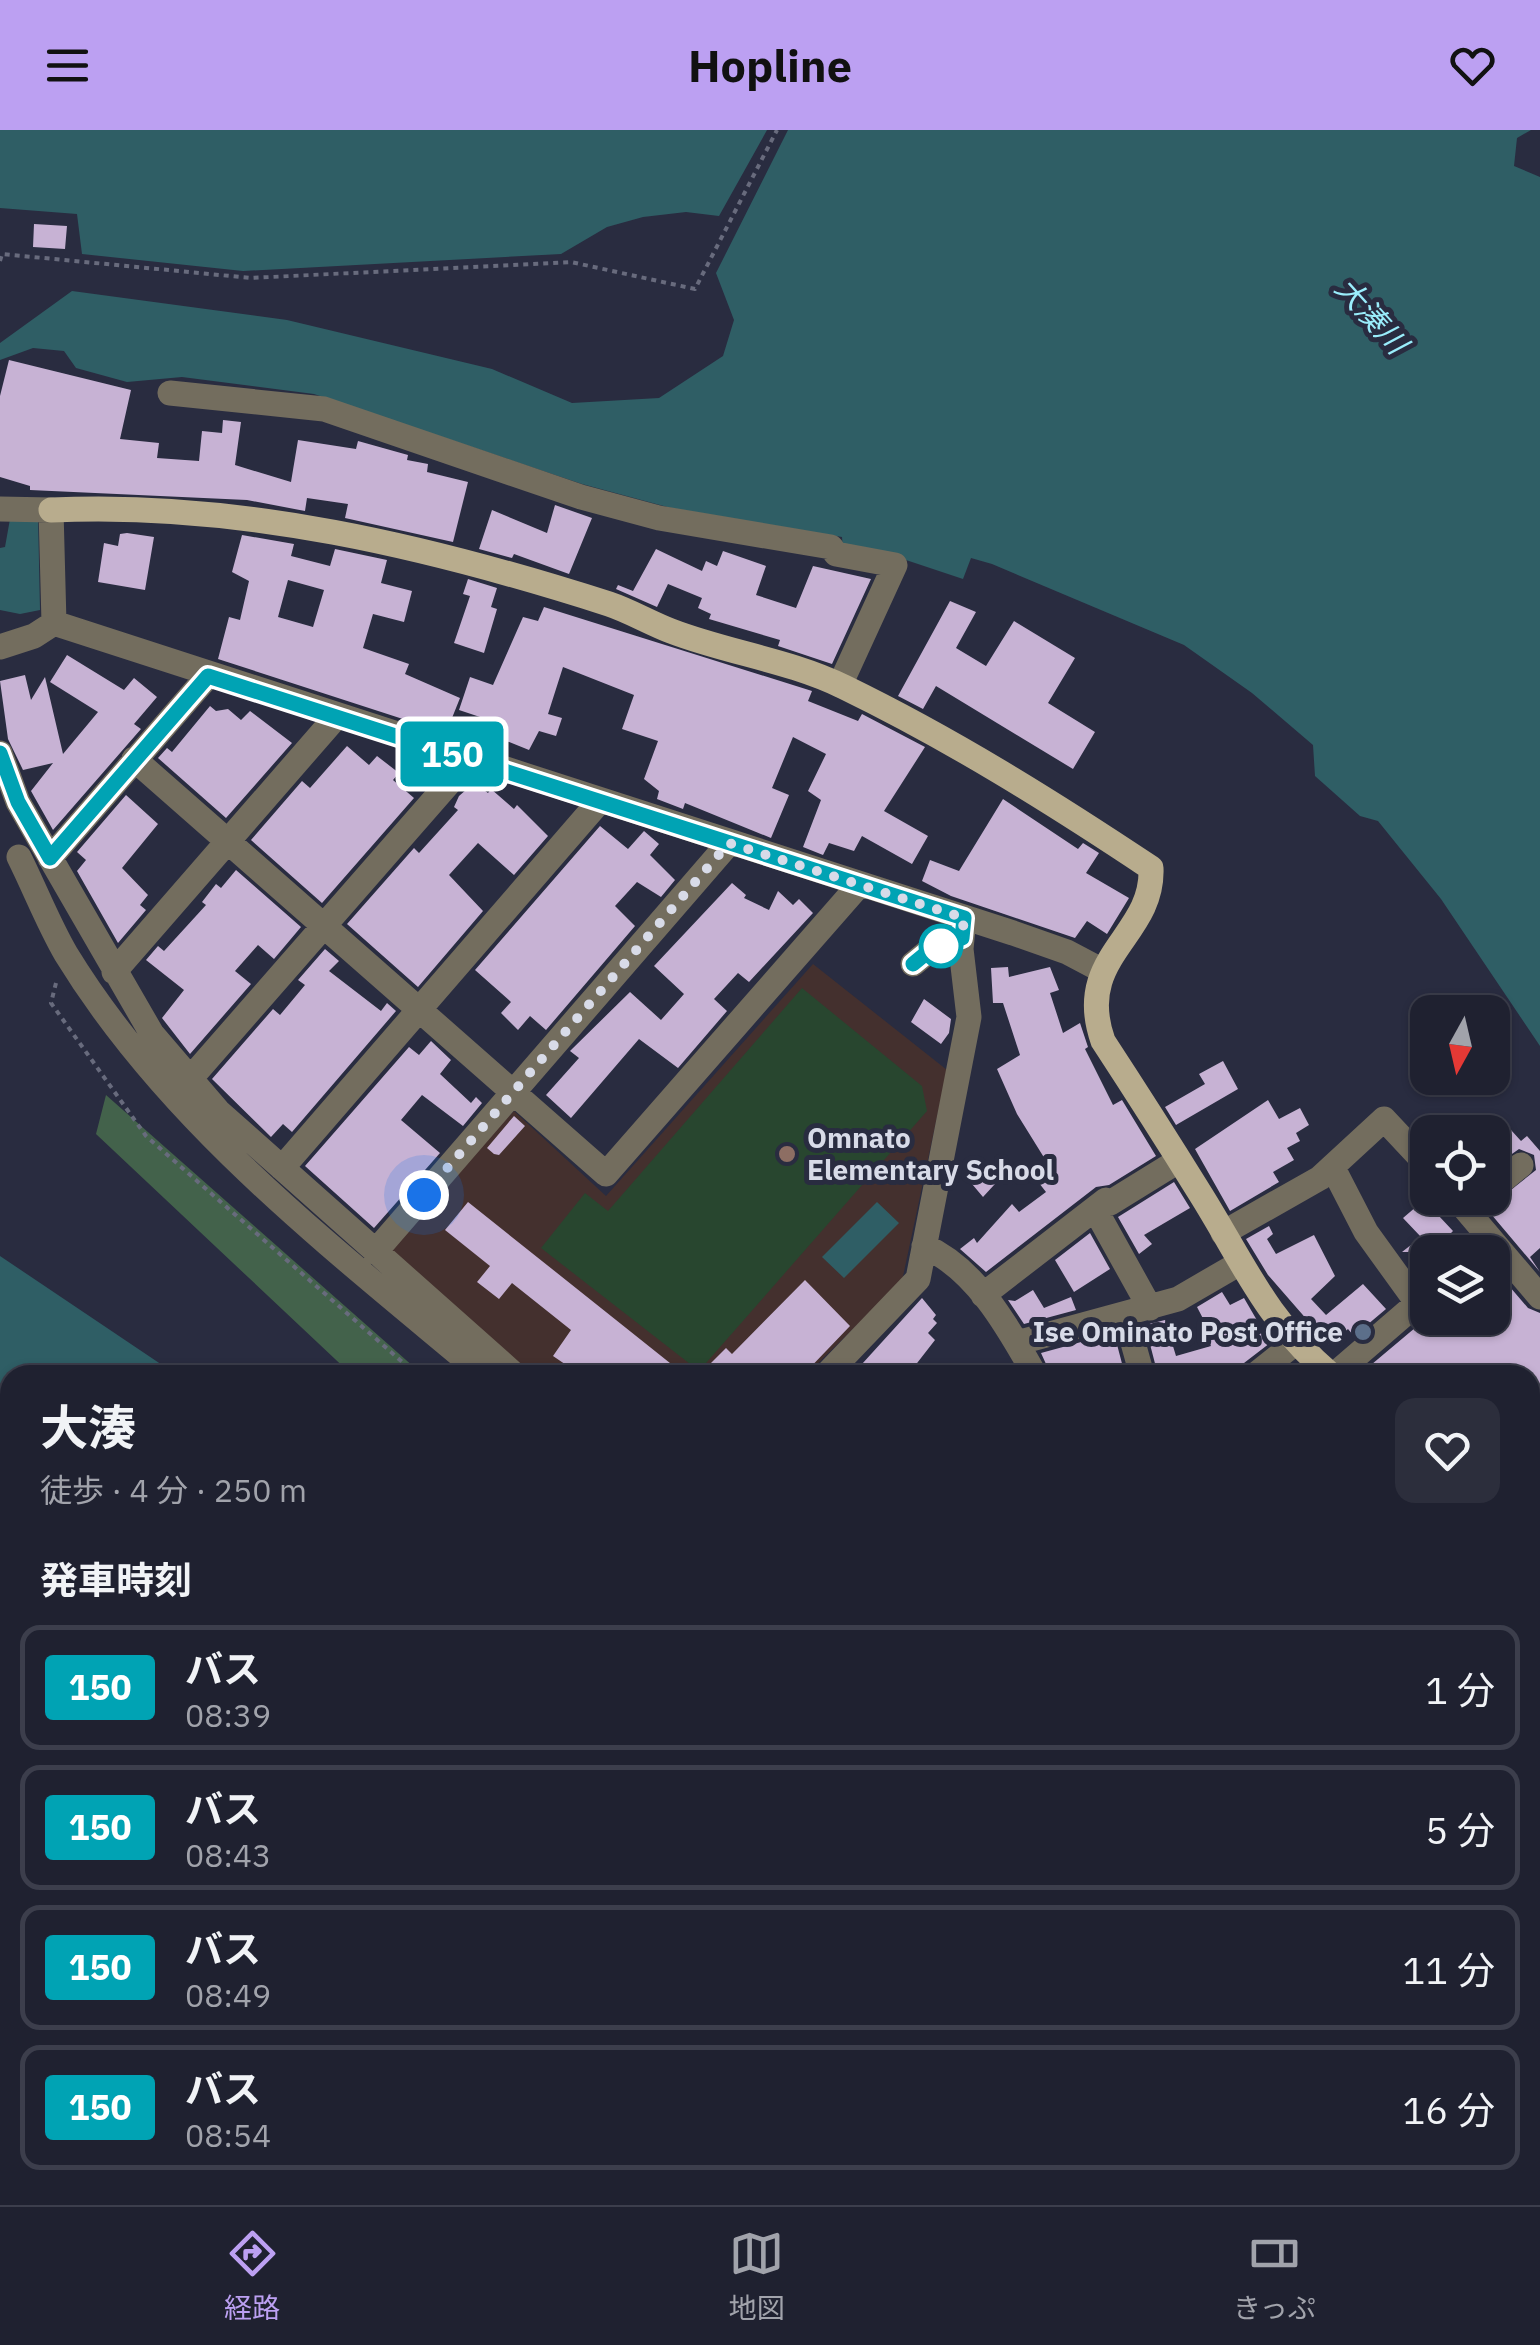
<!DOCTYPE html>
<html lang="ja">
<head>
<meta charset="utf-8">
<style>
  :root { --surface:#1f2130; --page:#2c2e3c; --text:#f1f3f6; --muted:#a1a3ab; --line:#3c3e4c; --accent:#bca0f2 }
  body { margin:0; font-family:"IBM Plex Sans","Noto Sans JP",sans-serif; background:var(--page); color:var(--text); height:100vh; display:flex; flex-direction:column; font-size:38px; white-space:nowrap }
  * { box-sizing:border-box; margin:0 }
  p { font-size:32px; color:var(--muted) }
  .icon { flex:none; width:55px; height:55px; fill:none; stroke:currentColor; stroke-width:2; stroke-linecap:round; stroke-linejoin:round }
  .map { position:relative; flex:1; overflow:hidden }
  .panel { position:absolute; left:0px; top:1235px; width:1540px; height:840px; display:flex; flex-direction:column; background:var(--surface); border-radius:30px 30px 0 0; box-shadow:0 2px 8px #0004,0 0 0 2px var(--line) }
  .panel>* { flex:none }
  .badge { padding:0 20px; border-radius:8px; font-size:35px; line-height:65px }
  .needle { width:65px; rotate:188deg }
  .controls { position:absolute; left:1410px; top:865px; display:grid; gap:20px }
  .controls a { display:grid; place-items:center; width:100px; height:100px; border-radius:20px; background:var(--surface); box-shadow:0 2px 8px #0004,0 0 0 2px var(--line); font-size:50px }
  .you { position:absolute; width:50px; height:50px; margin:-25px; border:8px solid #fff; border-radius:50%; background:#1a73e8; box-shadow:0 0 0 15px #1a73e833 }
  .map>.badge { position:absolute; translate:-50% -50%; box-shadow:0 0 0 5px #fff }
  h2 { padding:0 40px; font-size:38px; line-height:90px }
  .round { display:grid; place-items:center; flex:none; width:105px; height:105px; border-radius:20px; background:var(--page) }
  .head { display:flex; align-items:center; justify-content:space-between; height:170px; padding:0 40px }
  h1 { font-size:48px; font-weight:700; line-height:75px }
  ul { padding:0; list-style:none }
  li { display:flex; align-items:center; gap:30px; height:125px; margin:0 20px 15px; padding:0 20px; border:5px solid var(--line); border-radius:20px }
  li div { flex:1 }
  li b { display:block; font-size:38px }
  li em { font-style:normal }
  li .badge { min-width:110px; font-weight:700; text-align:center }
  header { display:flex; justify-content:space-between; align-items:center; height:130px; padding:0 40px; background:var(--accent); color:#111; font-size:45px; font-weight:700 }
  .menu { display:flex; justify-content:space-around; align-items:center; height:140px; border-top:2px solid var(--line); background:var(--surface); font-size:28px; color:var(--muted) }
  .menu a { display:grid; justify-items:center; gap:5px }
  .menu .current { color:var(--accent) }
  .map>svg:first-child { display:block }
  .education { fill:#44302e }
  .green { fill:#28462f }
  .forest { fill:#43624b }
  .sand { fill:#3e3515 }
  .water { fill:#2f5e65 }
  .building { fill:#c7b2d4; fill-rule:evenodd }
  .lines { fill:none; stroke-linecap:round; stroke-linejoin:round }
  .path { stroke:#686b7d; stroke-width:4; stroke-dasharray:5 5; stroke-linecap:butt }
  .minor { stroke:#736d5e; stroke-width:25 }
  .major { stroke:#b8ac8d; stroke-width:25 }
  .line-casing { stroke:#fff; stroke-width:22 }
  .line { stroke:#00a3b4; stroke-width:15 }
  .walk { stroke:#d8dbe8; stroke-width:10; stroke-dasharray:0 18 }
  .stop-dot { fill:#fff; stroke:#00a3b4; stroke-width:5 }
  .education-dot { fill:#8d6e63; stroke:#292c40; stroke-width:4 }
  .service-dot { fill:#5c6f8a; stroke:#292c40; stroke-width:4 }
  .labels { text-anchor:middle; stroke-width:10; stroke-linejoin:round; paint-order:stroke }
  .poi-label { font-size:28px; font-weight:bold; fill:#d8dbe8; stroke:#292c40; text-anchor:start }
  .water-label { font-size:30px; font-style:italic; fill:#9aedfb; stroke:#292c40 }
</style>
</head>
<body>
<header><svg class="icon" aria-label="menu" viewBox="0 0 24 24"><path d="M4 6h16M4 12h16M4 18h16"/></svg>Hopline<svg class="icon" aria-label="heart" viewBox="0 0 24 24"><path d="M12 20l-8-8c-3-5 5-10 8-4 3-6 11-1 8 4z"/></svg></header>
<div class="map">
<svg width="1540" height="2075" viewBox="0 0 1540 2075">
  <rect width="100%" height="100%" fill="#292c40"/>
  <path class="education" d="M813 834 947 940 902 1151 806 1245H525L384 1120 402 1091 514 981 606 1066Z"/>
  <path class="green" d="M802 858 922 956 927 981 699 1241 541 1118 585 1063 608 1081Z"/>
  <path class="forest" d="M106 965 423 1245H352L96 1004Z
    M1540 1990V2075H1495L1475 2065H1530V1992Z"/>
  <path class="sand" d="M932 2065H1147L1158 2075H940Z"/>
  <path class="water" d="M0 0H767L719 86 686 82 643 87 607 97 561 124 243 141 82 124 77 84 0 78Z
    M788 0H1531L1517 8 1514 36 1540 47V916L1441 769 1378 691 1360 686 1315 646 1313 615 1252 563 1184 515 992 434 971 428 963 449 903 429 843 420 842 407 671 378 582 354 314 264 182 247 127 252 76 238 64 221 33 218 0 230V213L72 161 287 190 492 239 572 273 659 268 723 226 734 190 716 143Z
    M38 385 40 480 20 484 0 480V418L5 417 10 389Z
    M877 1072 899 1093 844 1148 822 1127Z
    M0 1126 177 1245H10V2065H787L775 2075H0Z"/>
  <path class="building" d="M34 94 67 96 65 119 33 117Z
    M9 230 131 260 120 309 159 313 157 328 199 331 202 301 222 303 223 290 241 292 235 335 291 352 298 310 356 319 358 311 408 325 407 330 428 334 427 342 468 352 453 412 345 388 348 374 307 368 305 381 247 370 30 360V356L0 347V266Z
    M555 375 592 388 569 444 514 424 512 428 479 419 492 380 547 403Z
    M127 403 154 407 145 460 98 452 104 413 118 416 120 404Z
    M242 405 294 414 291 426 330 436 335 419 387 430 381 453 412 461 404 492 373 484 363 518 409 534 405 544 460 568 446 603 218 529 229 487 240 490 249 451 232 442ZM288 450 324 460 313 497 278 487Z
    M656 419 702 441 706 431 717 436 723 421 766 436 756 465 796 478 813 436 871 449 832 534 778 516 780 510 709 489 711 484 698 478 702 468 668 454 657 477 616 459 618 455 633 461Z
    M468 449 497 458 491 477 497 479 484 523 454 513 470 466 463 464Z
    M950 471 976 482 956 518 986 536 1014 491 1075 528 1048 573 1095 602 1073 639 936 556 923 579 898 566Z
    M544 477 812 561 808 571 858 591 862 584 925 617 884 681 928 706 912 734 862 706 854 721 829 713 823 725 803 717 821 670 808 661 826 624 793 607 772 658 789 665 771 708 685 673 683 679 657 669 659 661 644 649 658 611 622 599 634 565 563 537 548 584 562 588 556 606 539 601 529 620 499 608 504 595 459 580 470 547 493 555 523 487 538 491Z
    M67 525 124 560 134 548 157 567 134 594 141 599 53 700 31 661 53 633 23 640 8 609 0 551 25 545 31 570 45 547 63 624 98 582 50 552Z
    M210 576 216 581 228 579 241 590 250 581 292 613 226 688 158 628 167 618 172 622Z
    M347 616 369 635 377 626 399 643 393 650 414 668 322 773 251 710 302 651 310 658Z
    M474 653 488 663 491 659 514 679 517 675 548 706 514 745 478 713 449 745 483 781 418 857 347 794 414 718 419 723 458 680 454 677 459 666Z
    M126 665 158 694 122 738 148 765 140 775 146 780 118 813 77 741 86 730 77 722Z
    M1003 669 1078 719 1083 713 1099 723 1086 743 1129 768 1107 804 1087 791 1075 808 951 766 922 751 930 730 959 741Z
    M600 696 628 719 644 701 659 714 650 725 675 750 661 767 637 752 615 776 635 796 546 900 530 886 518 900 501 883 511 872 475 840Z
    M236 740 301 797 274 829 258 815 235 841 251 854 190 924 162 888 184 860 146 830 158 816 164 821 206 775 202 772 216 754 221 758Z
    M732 753 746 765 744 768 769 780 778 761 793 775 799 769 813 783 749 852 738 843 714 869 727 881 678 938 639 909 571 988 546 965 579 928 570 921 630 862 661 890 684 864 654 836Z
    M325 819 339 831 329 841 381 881 387 873 396 881 292 1002 283 994 271 1007 212 949 273 879 280 885 305 855 298 850Z
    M1008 837 1009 847 1050 837 1059 860 1050 863 1063 903 1080 893 1088 917 1085 919 1113 975 1122 970 1156 1026 1109 1055 1096 1057 986 1142 960 1119 974 1108 977 1113 1012 1074 1019 1082 1046 1062 1039 1053 1053 1042 1017 984 997 939 1020 925 1003 873H993L991 838Z
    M924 869 951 889 949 903 941 914 911 892Z
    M431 911 451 930 440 944 471 973 476 967 482 973 463 996 422 965 401 990 440 1023 374 1098 305 1036 409 917 419 925Z
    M1223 931 1238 959 1176 995 1165 977 1205 954 1199 944Z
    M1268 970 1279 989 1300 978 1309 995 1296 1003 1300 1011 1287 1018 1294 1030 1273 1042 1279 1052 1230 1081 1195 1019Z
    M514 986 525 996 499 1025 494 1024 487 1018Z
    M1511 1000 1521 1011 1527 1006 1540 1021V1118L1530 1127 1540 1142 1491 1084 1492 1075 1536 1040 1534 1025 1519 1019 1492 1038V1016Z
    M992 1031 1005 1043 983 1067 972 1054Z
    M1174 1052 1190 1078 1144 1105 1152 1114 1139 1124 1118 1087Z
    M1424 1070 1453 1101 1439 1115 1445 1122H1402L1421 1107 1403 1088Z
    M468 1072 685 1245H581L553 1226 571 1200 512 1153 499 1169 477 1152 490 1136 445 1100Z
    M1269 1096 1273 1104 1267 1109 1276 1124 1314 1105 1335 1146 1311 1169 1326 1185 1363 1154 1386 1179 1354 1206 1348 1199 1329 1215 1268 1145 1246 1109Z
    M1090 1103 1110 1139 1074 1162 1055 1130Z
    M1492 1136 1528 1178 1540 1183V1255L1530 1254V1245H1359L1428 1187 1492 1188Z
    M805 1150 850 1196 803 1245H699L726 1218 732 1224Z
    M1033 1160 1044 1178 1071 1167 1076 1180 1024 1194 1008 1170 1015 1171Z
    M1222 1162 1230 1175 1244 1168 1269 1211 1274 1210 1244 1233 1239 1245H1158L1145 1195 1165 1190 1176 1226 1211 1216 1206 1205 1210 1202 1197 1177Z
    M922 1168 936 1185 933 1189 937 1193 928 1203 935 1210 914 1237 905 1245H852Z
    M1114 1203 1125 1245H1051L1041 1223Z"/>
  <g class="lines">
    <path class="path" d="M0 131 2 124 251 148 571 132 695 159 777 0
      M56 853 51 873 146 1006 417 1245
      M1254 2065 1259 2075
      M1432 2065 1449 2075"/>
    <path class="minor" d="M170 263 324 279 581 367 659 388 831 417 836 424 895 435 840 555
      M0 379 51 380 54 493
      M54 493 1013 803 1067 822 1103 841
      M0 517 34 506 54 493
      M0 623 18 672 152 904 218 981 515 1245
      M134 629 606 1044 860 754
      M19 727C35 759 48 793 66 824 170 994 333 1118 484 1245
      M50 728 208 546
      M913 834 930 820 962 808
      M114 842 336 587
      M190 949 469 630
      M282 1038 599 672
      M1333 1038 1366 1102 1418 1174
      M1492 1059 1521 1035
      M1456 1068 1540 1167
      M1095 1079 1150 1178
      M1223 1103 1320 1048 1384 989 1428 1036
      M924 1116C976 1139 1008 1197 1035 1245
      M375 1122 729 713
      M983 1165 1106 1070 1110 1073 1178 1031
      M1125 1184 1142 1245
      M1017 1213 1178 1169 1240 1133
      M826 1245 918 1149 969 887 961 819 964 788
      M1255 1245 1294 1214
      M1334 1245 1428 1164
      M1530 1282 1540 1271
      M1530 1564 1540 1552
      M1530 1622 1540 1629
      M1530 1806 1540 1814
      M1303 2065 1308 2075
      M1341 2065 1346 2075"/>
    <path class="major" d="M51 380C239 371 431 417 609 474 630 481 650 493 671 501 728 523 789 530 844 557 951 609 1052 672 1151 738 1154 807 1073 826 1103 911 1135 960 1167 1010 1198 1060 1243 1131 1264 1188 1331 1245
      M1530 1377 1540 1383"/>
  </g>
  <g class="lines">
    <defs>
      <path id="line" d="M0 623 18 672 50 728 208 546 964 788 962 808 930 820 913 834"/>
    </defs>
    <use href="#line" class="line-casing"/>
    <use href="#line" class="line"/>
    <path class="walk" d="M424 1065 729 713 964 788 962 808 930 820 941 816"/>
  </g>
  <circle class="stop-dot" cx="941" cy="816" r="20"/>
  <circle class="education-dot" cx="787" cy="1024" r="10"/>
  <circle class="service-dot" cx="1363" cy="1202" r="10"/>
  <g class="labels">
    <g class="poi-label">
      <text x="807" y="1018">Omnato<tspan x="807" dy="32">Elementary School</tspan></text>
      <text x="1343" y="1212" text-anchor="end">Ise Ominato Post Office</text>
    </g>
    <g class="water-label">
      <text transform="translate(1371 186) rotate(48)" y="10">大湊川</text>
    </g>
  </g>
</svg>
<div class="controls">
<a><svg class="needle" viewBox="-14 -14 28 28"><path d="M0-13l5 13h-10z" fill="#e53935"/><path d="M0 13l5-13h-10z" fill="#a1a3ab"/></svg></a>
<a><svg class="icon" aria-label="locate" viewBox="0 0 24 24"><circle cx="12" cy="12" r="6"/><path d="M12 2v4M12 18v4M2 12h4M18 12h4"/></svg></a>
<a><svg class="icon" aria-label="layers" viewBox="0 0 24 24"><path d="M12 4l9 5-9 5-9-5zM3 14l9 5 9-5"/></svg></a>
</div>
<div class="you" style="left:424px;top:1065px"></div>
<b class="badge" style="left:452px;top:624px;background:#00a3b4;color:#fff">150</b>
<section class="panel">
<div class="head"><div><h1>大湊</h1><p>徒歩 · 4 分 · 250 m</p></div><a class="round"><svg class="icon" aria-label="heart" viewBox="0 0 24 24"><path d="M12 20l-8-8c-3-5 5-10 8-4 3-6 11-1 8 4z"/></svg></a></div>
<h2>発車時刻</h2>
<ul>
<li><span class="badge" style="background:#00a3b4;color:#fff">150</span><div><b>バス</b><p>08:39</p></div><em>1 分</em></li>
<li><span class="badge" style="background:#00a3b4;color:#fff">150</span><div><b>バス</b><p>08:43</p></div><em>5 分</em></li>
<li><span class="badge" style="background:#00a3b4;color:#fff">150</span><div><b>バス</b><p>08:49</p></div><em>11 分</em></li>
<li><span class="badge" style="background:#00a3b4;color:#fff">150</span><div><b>バス</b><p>08:54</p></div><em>16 分</em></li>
</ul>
</section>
</div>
<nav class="menu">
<a class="current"><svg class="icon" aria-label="directions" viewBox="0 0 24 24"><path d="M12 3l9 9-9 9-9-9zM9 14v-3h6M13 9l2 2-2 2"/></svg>経路</a>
<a><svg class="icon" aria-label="map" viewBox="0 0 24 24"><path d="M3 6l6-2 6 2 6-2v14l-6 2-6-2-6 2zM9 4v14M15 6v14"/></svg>地図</a>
<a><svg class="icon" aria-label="tickets" viewBox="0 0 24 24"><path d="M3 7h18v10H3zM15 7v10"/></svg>きっぷ</a>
</nav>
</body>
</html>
